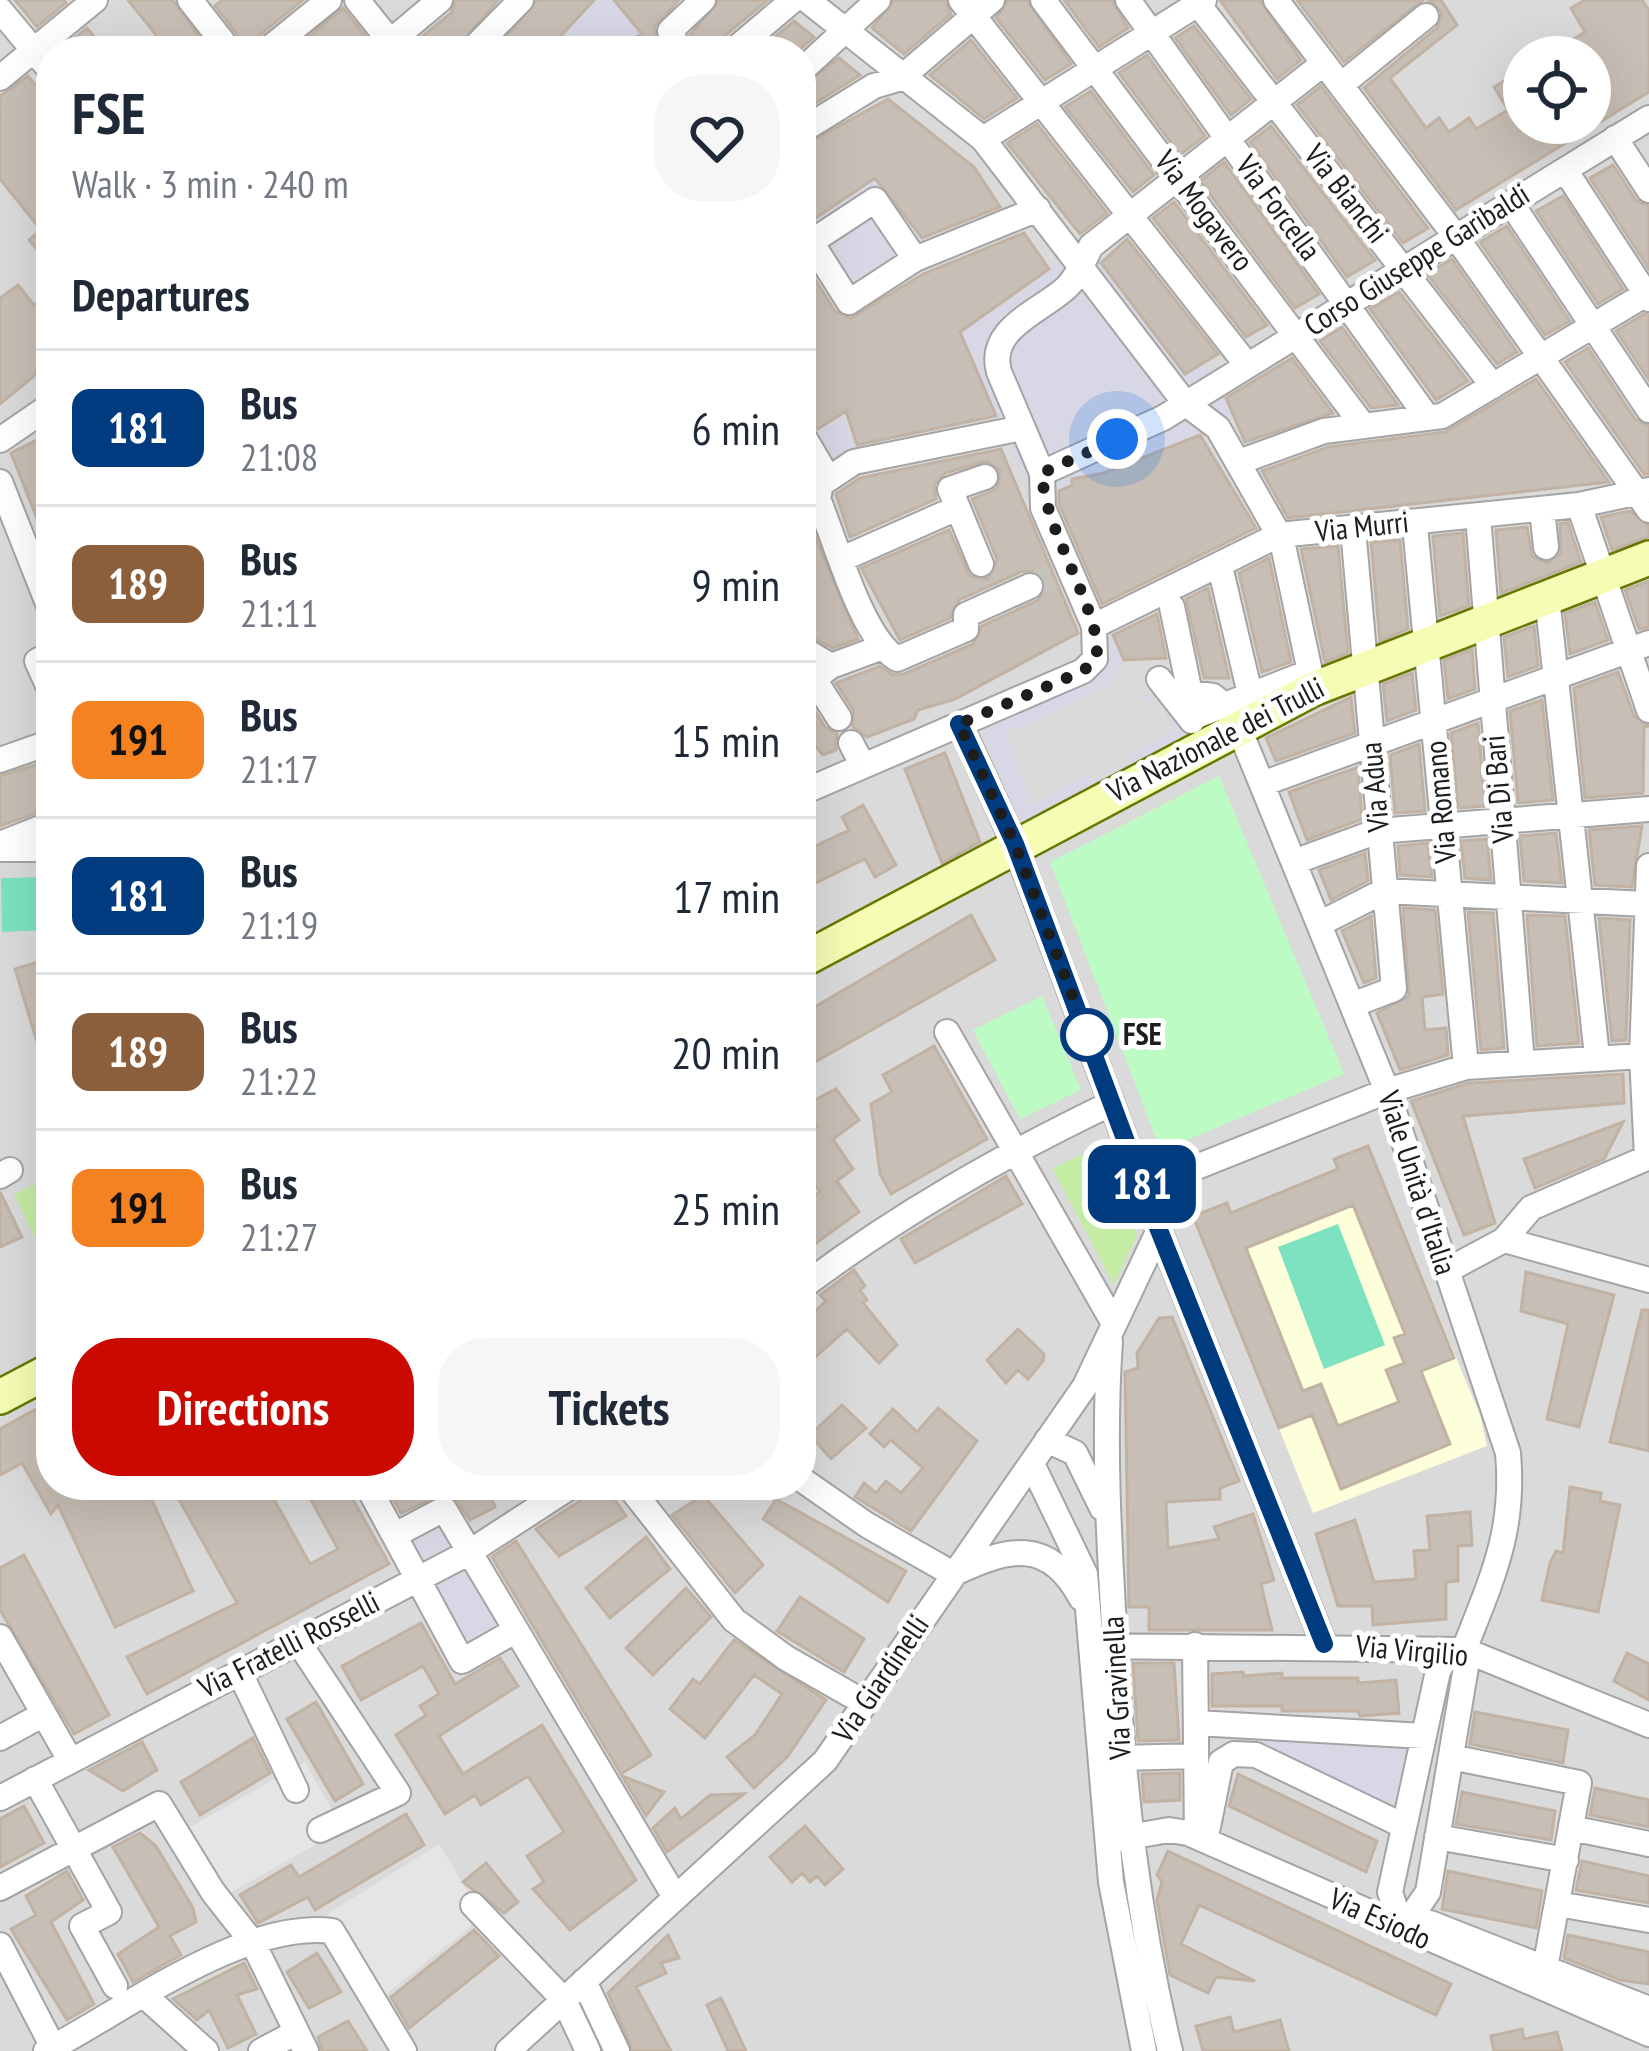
<!DOCTYPE html>
<html lang="en">
<head>
<meta charset="utf-8">
<style>
  :root { --surface:#fff; --page:#f6f6f7; --text:#1f2937; --muted:#747a83; --line:#e0e1e3; --accent:#ca0900 }
  body { margin:0; font-family:"PT Sans Narrow",sans-serif; background:var(--page); color:var(--text); height:100vh; display:flex; flex-direction:column; font-size:45px; white-space:nowrap }
  * { box-sizing:border-box; margin:0 }
  p { font-size:39px; color:var(--muted) }
  .icon { flex:none; width:66px; height:66px; fill:none; stroke:currentColor; stroke-width:2; stroke-linecap:round; stroke-linejoin:round }
  .map { position:relative; flex:1; overflow:hidden }
  .panel { position:absolute; left:36px; top:36px; width:780px; height:1464px; display:flex; flex-direction:column; background:var(--surface); border-radius:48px; box-shadow:0 12px 48px #0002 }
  .panel>* { flex:none }
  .badge { padding:0 24px; border-radius:18px; font-size:42px; line-height:78px }
  .tools { position:absolute; left:1503px; top:36px; display:grid; gap:24px }
  .tools a { display:grid; place-items:center; width:108px; height:108px; border-radius:50%; background:var(--surface); box-shadow:0 12px 48px #0002; font-size:60px }
  .you { position:absolute; width:60px; height:60px; margin:-30px; border:9px solid #fff; border-radius:50%; background:#1a73e8; box-shadow:0 0 0 18px #1a73e833 }
  .map>.badge { position:absolute; translate:-50% -50%; box-shadow:0 0 0 6px #fff }
  h2 { padding:0 36px; font-size:45px; line-height:108px }
  .round { display:grid; place-items:center; flex:none; width:126px; height:126px; border-radius:48px; background:var(--page) }
  .summary { display:flex; align-items:center; justify-content:space-between; height:204px; padding:0 36px }
  h1 { font-size:57px; font-weight:600; line-height:90px }
  .button { display:flex; gap:24px; margin-top:auto; padding:24px 36px }
  .button a { flex:1; height:138px; border-radius:48px; background:var(--accent); color:#fff; font-size:48px; font-weight:600; line-height:138px; text-align:center }
  .button a+a { background:var(--page); color:var(--text) }
  ul { padding:0; list-style:none }
  li { display:flex; align-items:center; gap:36px; height:156px; padding:0 36px; border-top:3px solid var(--line) }
  li div { flex:1 }
  li b { display:block; font-size:45px }
  li em { font-style:normal }
  li .badge { min-width:132px; font-weight:700; text-align:center }
  .map>svg:first-child { display:block }
  .residential { fill:#dbdada; fill-rule:evenodd }
  .education { fill:#fdffdb }
  .grass { fill:#c5eca5 }
  .park { fill:#bcfcc4 }
  .pitch { fill:#7ce2bf }
  .parking { fill:#e5e5e5 }
  .plaza { fill:#d7d7e5 }
  .building { fill:#c7beb5; stroke:#c1b2a4; stroke-width:3; fill-rule:evenodd }
  .lines { fill:none; stroke-linecap:round; stroke-linejoin:round }
  .street-tunnel { stroke:#c5c2bb; stroke-width:24; stroke-dasharray:24 12; stroke-linecap:butt }
  .street-casing { stroke:#a4a4a4; stroke-width:28 }
  .secondary-casing { stroke:#667800; stroke-width:38 }
  .street { stroke:#fff; stroke-width:24 }
  .secondary { stroke:#f5fcb3; stroke-width:33 }
  .line-casing { stroke:#fff; stroke-width:27 }
  .line { stroke:#003b80; stroke-width:18 }
  .walk { stroke:#1d1d1d; stroke-width:12; stroke-dasharray:0 21.6 }
  .stop-dot { fill:#fff; stroke:#003b80; stroke-width:6 }
  .labels { text-anchor:middle; stroke-width:10; stroke-linejoin:round; paint-order:stroke }
  .street-label { font-size:30px; fill:#1d1d1d; stroke:#fff }
  .stop-label { font-size:30px; font-weight:bold; fill:#1d1d1d; stroke:#fff; text-anchor:start }
</style>
</head>
<body>
<div class="map">
<svg width="1649" height="2051" viewBox="0 0 1649 2051">
  <rect width="100%" height="100%" fill="#efebe2"/>
  <path class="residential" d="M0 0H1649V2051H0ZM51 51H801V1485H51ZM1524 57H1590V123H1524Z"/>
  <path class="education" d="M1368 1146 1480 1415 1487 1446 1313 1513 1193 1216 1227 1203 1232 1213 1339 1171 1334 1159Z"/>
  <path class="grass" d="M1104 1145 1137 1235 1114 1285 1052 1168Z
    M51 1177V1272L14 1194Z"/>
  <path class="park" d="M1219 776 1344 1074 1161 1151 1050 862Z
    M1042 996 1081 1090 1020 1119 973 1030Z"/>
  <path class="pitch" d="M51 877V930L2 932 1 878Z
    M1338 1224 1385 1345 1324 1369 1278 1247Z"/>
  <path class="parking" d="M305 1762 343 1829 228 1894 190 1827Z
    M439 1844 483 1917 381 1998 326 1915Z"/>
  <path class="plaza" d="M594 0H614L642 34 609 51H547Z
    M875 178 927 244 919 271 849 320 801 250V229Z
    M1083 237 1185 374 1205 362 1237 419 1104 473 1072 479V485L1051 494 1029 485 960 332 1023 292Z
    M843 417 860 461 828 478 806 440Z
    M1108 630 1123 661 1109 685 1006 733 1032 805 1088 774 1093 782 1132 761 1129 753 1174 729 1157 696 1146 702 1143 696 1158 689 1187 739 1033 823H1024L1012 813 985 734 990 726 1097 679 1110 659Z
    M449 1500 524 1639 457 1676 381 1537Z
    M1254 1738 1402 1741 1403 1802 1387 1805 1261 1746Z"/>
  <path class="building" d="M15 0H64L66 3 37 27Z
    M128 0H173L209 51H169Z
    M222 0H303L256 38 250 51 215 6Z
    M456 0H498L455 51H418L413 44 451 13Z
    M537 0H594L547 51H494Z
    M614 0H679L654 27 662 51H608L642 34Z
    M719 0H768L722 38 717 51H696L690 35Z
    M894 0H945L951 14 904 54 872 28Z
    M1008 0H1027L1071 64 1045 80 996 18Z
    M1064 0H1112L1128 28 1099 47Z
    M1220 0H1260L1301 60 1277 79Z
    M1297 0H1423L1344 62Z
    M1428 0H1441L1457 25 1390 78 1426 128 1439 118 1449 132 1469 118 1476 129 1508 110 1494 87 1524 69V123H1590V57H1544L1585 32 1571 8 1585 0H1642L1649 10V92L1456 210 1364 88 1437 28 1442 12Z
    M343 8 368 39 363 51H292Z
    M794 21 814 37 798 51H758Z
    M1194 26 1251 99 1231 115 1175 38Z
    M87 28 106 51H59Z
    M971 40 1017 98 984 119 930 75Z
    M1147 55 1205 136 1180 155 1119 73Z
    M839 58 860 75 801 112V87Z
    M28 76 51 104V267L29 240 41 230 0 179V96Z
    M1321 86 1428 228 1403 243 1297 105Z
    M1091 91 1154 175 1133 192 1065 107Z
    M888 99 974 167 1000 207 922 238 875 178 801 228V147Z
    M1037 124 1107 213 1080 234 1007 143Z
    M1271 126 1375 260 1347 277 1250 142Z
    M1224 162 1319 294 1295 308 1200 181Z
    M1613 165 1636 200 1649 206V269L1590 178Z
    M1563 196 1623 289 1598 304 1536 211Z
    M1174 202 1267 325 1246 337 1153 218Z
    M1507 226 1570 321 1545 335 1480 242Z
    M1024 233 1049 269 960 332 996 416 857 445 846 411 818 429 801 416V257L835 311 851 318 923 274Z
    M1127 239 1218 354 1185 374 1101 263Z
    M1452 259 1517 352 1497 364 1427 274Z
    M18 285 34 305 51 293V362L0 404V298Z
    M1399 292 1468 381 1436 400 1370 309Z
    M1644 314 1649 315V380L1616 331Z
    M1342 327 1398 405 1371 408 1320 341Z
    M1588 348 1635 419 1649 426V474H1644L1565 362Z
    M1292 358 1333 413 1245 442 1226 398Z
    M1536 379 1609 482 1288 518 1262 471 1328 447 1445 432Z
    M51 433V551H50L11 453Z
    M1200 435 1256 528 1102 604 1059 504V491L1072 485V479L1104 473Z
    M1001 449 1078 633 955 699 918 710 914 719 867 737 853 727V710L836 683 880 666 893 675 904 674 973 644 982 626 1038 600 1046 586 1039 572 1023 571 959 600 950 618 900 640 861 568 949 530 970 576 988 579 997 559 972 499 997 489 1000 471 987 461 945 473 934 485 936 499 850 537 836 494 860 478Z
    M1630 511 1649 526V537L1612 550 1601 517Z
    M808 519 858 639 833 648 801 632V521Z
    M1560 523H1568L1581 562 1501 593 1496 530 1527 527 1532 556 1547 563 1561 553Z
    M1463 533 1469 606 1440 616 1433 536Z
    M1400 540 1408 629 1380 641 1371 542Z
    M1338 546 1348 653 1325 662 1301 549Z
    M1269 558 1291 662 1262 672 1239 573Z
    M1649 581V627L1639 629 1625 590Z
    M1208 588 1229 678H1204L1186 599Z
    M1595 602 1608 640 1570 654 1565 613Z
    M1157 614 1166 658 1124 660 1113 635Z
    M1534 626 1538 666 1508 677 1504 637Z
    M1472 649 1475 689 1448 699 1444 660Z
    M1618 672 1634 716 1649 726 1644 727 1643 793 1585 798 1574 688Z
    M1412 673 1416 710 1387 721 1383 684Z
    M801 689 825 727 837 734 836 750 823 755 801 729Z
    M1351 697 1355 733 1276 761 1266 738Z
    M1542 700 1553 800 1518 803 1510 711Z
    M1478 723 1485 806 1458 808 1451 733Z
    M1419 744 1425 811 1395 813 1390 755Z
    M945 753 980 842 942 863 905 769Z
    M51 760V808L0 826V776Z
    M1358 767 1362 819 1307 840 1289 792Z
    M863 805 896 865 875 877 865 859 801 890V853L849 830 842 817Z
    M1642 826 1632 887 1595 885 1589 830Z
    M1556 833 1562 883 1524 881 1520 836Z
    M1487 839 1491 880 1465 878 1461 841Z
    M1428 843 1432 877 1400 875 1398 846Z
    M1365 853 1368 881 1331 900 1319 870Z
    M1403 908 1435 910 1443 994 1422 997 1425 1030 1446 1028 1448 1055 1400 1070 1377 1013 1409 996Z
    M1468 912 1493 913 1504 1048 1481 1050Z
    M971 915 995 960 801 1070V1015Z
    M1527 915 1565 916 1579 1043 1537 1046Z
    M1371 916 1376 978 1364 983 1342 931Z
    M1599 918 1630 920 1626 1040 1612 1041Z
    M51 958V1072H46L15 969Z
    M934 1046 987 1139 891 1194 880 1174 871 1104 892 1092 883 1075Z
    M1623 1074 1624 1103 1463 1116 1495 1223 1464 1235 1411 1101 1469 1083Z
    M836 1089 859 1120 833 1139 853 1169 837 1181 859 1212 801 1254V1205L820 1192 801 1166V1137L817 1126 805 1105Z
    M1623 1122 1604 1159 1535 1188 1524 1159Z
    M1368 1146 1454 1358 1421 1371 1450 1444 1341 1489 1312 1415 1279 1428 1193 1216 1227 1203 1231 1213 1338 1169 1334 1159ZM1353 1205 1405 1334 1394 1338 1404 1363 1386 1370 1399 1402 1338 1426 1321 1384 1303 1391 1246 1248Z
    M1006 1176 1022 1204 915 1263 901 1239Z
    M0 1192 22 1237 0 1247Z
    M854 1270 865 1286 860 1290 867 1300 863 1303 897 1345 879 1363 847 1329 801 1370V1324L826 1301 820 1295Z
    M1526 1272 1614 1295 1579 1427 1547 1419 1568 1324 1521 1311Z
    M1642 1310H1649V1451L1610 1442Z
    M1172 1317 1239 1481 1220 1488V1499L1166 1502 1168 1548 1219 1539 1214 1527 1253 1514 1274 1580 1261 1584 1272 1630H1149V1607H1129L1125 1372 1138 1368 1137 1353 1159 1318Z
    M1018 1329 1044 1354 1043 1361 1028 1379 1018 1370 1006 1383 987 1360Z
    M51 1401V1485H145L193 1591 115 1627 58 1505 51 1514 22 1463 0 1475V1429Z
    M842 1405 866 1428 831 1459 810 1435Z
    M938 1408 977 1441 911 1531 855 1497 864 1483 876 1493 886 1481 901 1493 923 1468 891 1440 884 1447 870 1434 893 1409 917 1432Z
    M171 1485H266L310 1564 338 1549 310 1498 345 1485 389 1564 147 1694 127 1657 237 1603Z
    M386 1485H486L495 1507 470 1520 450 1491 401 1513Z
    M605 1485 626 1516 559 1556 536 1529Z
    M1570 1487 1601 1493 1600 1501 1620 1505 1598 1612 1542 1600 1550 1563 1556 1551 1563 1553Z
    M703 1495 763 1565 735 1593 672 1515Z
    M776 1499 906 1571 888 1602 763 1519Z
    M1470 1512 1472 1545 1458 1546V1581L1446 1582V1619L1373 1625 1372 1606H1338L1316 1534 1355 1520 1374 1582 1416 1579 1414 1551 1430 1550 1427 1516Z
    M646 1537 670 1569 610 1618 586 1588Z
    M516 1541 651 1755 621 1774 492 1557Z
    M24 1555 109 1715 74 1734 0 1610V1568Z
    M686 1588 711 1617 653 1675 626 1648Z
    M800 1597 864 1639 844 1672 777 1631Z
    M421 1623 455 1684 500 1658 518 1686 439 1736 463 1774 542 1725 636 1880 570 1930 533 1889 544 1882 527 1856 564 1832 528 1776 481 1805 475 1795 445 1814 396 1735 426 1715 420 1706 439 1694 423 1666 361 1700 342 1666Z
    M734 1640 826 1700 788 1756 754 1788 727 1757 755 1735 782 1694 754 1675 705 1738 670 1709 693 1679 700 1684Z
    M1627 1653 1649 1664V1700L1614 1681Z
    M1133 1663H1174L1179 1740 1138 1741Z
    M1243 1672 1244 1676 1282 1673V1678H1358V1683L1396 1680 1399 1713 1360 1716 1358 1711H1282V1706H1212V1674Z
    M316 1702 363 1784 335 1801 287 1719Z
    M1475 1712 1568 1730 1563 1763 1470 1744Z
    M253 1738 270 1773 200 1815 181 1782Z
    M142 1742 157 1770 123 1791 89 1770Z
    M1180 1773V1800L1144 1802 1142 1774Z
    M1238 1774 1377 1841 1366 1872 1229 1806Z
    M622 1776 664 1792 646 1816Z
    M1595 1788 1649 1800V1827L1590 1815Z
    M1462 1792 1555 1811 1551 1840 1456 1824Z
    M744 1794 667 1852 653 1828 675 1808 681 1819 710 1795Z
    M24 1806 44 1843 0 1867V1819Z
    M406 1814 424 1845 315 1910 308 1897 258 1923 240 1895 291 1865 299 1877Z
    M805 1826 843 1869 825 1885 817 1876 810 1882 802 1873 792 1882 770 1857Z
    M140 1833 156 1846 193 1908 196 1922 170 1936 181 1955 133 1982 118 1954 159 1927 113 1847Z
    M1168 1851 1451 1984 1436 2015 1199 1905 1181 1944 1255 1981 1216 1977 1208 1993 1170 1975 1157 1900 1162 1882 1157 1875Z
    M1582 1861 1649 1876V1903L1576 1890Z
    M486 1863 518 1902 504 1913 463 1882Z
    M67 1871 83 1900 51 1922 94 2004 67 2020 11 1929 36 1915 26 1896Z
    M1448 1871 1542 1891 1536 1928 1442 1909Z
    M474 1930 499 1956 409 2028 391 1997Z
    M668 1935 679 1958 661 1963 666 1973 636 1987 671 2051H633L608 1993Z
    M1568 1935 1649 1952V1984L1620 1980 1564 1958Z
    M317 1953 341 1992 309 2008 287 1972Z
    M244 1963 257 1989 237 1995 256 2034 228 2048 209 2010 197 2020 173 1999Z
    M721 1998 746 2051H728L707 2005Z
    M1230 2017 1234 2032 1280 2020 1289 2051H1203L1196 2026Z
    M348 2021 367 2051H322L318 2037Z
    M1522 2029 1524 2039 1557 2032 1562 2051H1494L1491 2036Z"/>
  <g class="lines">
    <path class="street-tunnel" d="M1030 586 1052 576"/>
    <defs>
      <path id="street" d="M190 0 230 51
        M357 0 398 51
        M807 0 983 139 1185 403 1218 428 1279 535
        M961 0 1247 365
        M1043 0 1362 424
        M1128 0 1427 417
        M1276 0 1456 237 1649 510
        M1198 4 1493 386
        M0 10 51 71
        M266 51 329 0
        M379 51 440 0
        M471 51 521 0
        M680 51 670 31 703 0
        M733 51 793 0
        M1324 63 1091 246C1084 260 1078 277 1066 288 1038 313 987 329 999 372L1042 473 1163 418 1649 118
        M801 71 878 0
        M0 78 95 0
        M1341 85 1426 16
        M801 131 874 86 901 78 992 0
        M1615 138 1649 190
        M983 139 1204 0
        M1565 170 1649 299
        M1511 203 1649 410
        M915 259 875 200 811 242 849 302 915 259 1038 209
        M801 432 828 478
        M0 440 51 405
        M1239 462 1324 431 1442 416 1646 294
        M0 482 51 611
        M818 499C836 542 861 636 897 659L966 629V615L1030 586
        M818 499 821 484 854 462 1022 428
        M1579 505 1649 710
        M1542 509 1546 547
        M1478 516 1522 1063
        M1416 536 1466 1067
        M842 559 955 509
        M981 564 950 489 985 477
        M1222 575 1250 694
        M1547 597 1597 1056
        M1172 607 1190 693 1213 696 1224 705
        M1094 626 1279 535 1579 505 1649 490
        M801 648 831 666
        M51 654 37 661 51 692
        M1159 679 1192 721
        M839 718 814 679 831 666 880 648
        M1191 718 1310 672 1284 550
        M960 724 1015 845 1159 1230 1324 1644
        M1238 726 1387 1091 1508 1453C1515 1532 1492 1578 1464 1650L1466 1667 1428 1892 1402 1930 1390 1892 1438 1671 1445 1658 1464 1650
        M851 743 863 766
        M0 760 51 742
        M1262 784 1649 643
        M801 793 1083 671 1095 659 1094 626 1043 508 1042 473
        M0 844 51 824
        M2 849H51
        M1294 862 1378 831 1649 809
        M1319 924 1384 891 1646 904
        M1352 1005 1394 989 1354 540
        M947 1032 1112 1320
        M1647 1157 1642 1056 1649 866
        M0 1176 10 1170
        M1144 1188 1387 1091 1466 1067 1642 1056
        M1504 1240 1649 1280
        M1446 1271 1504 1240 1531 1208 1649 1157
        M801 1288C899 1214 1002 1156 1112 1103
        M1110 1341C1103 1442 1109 1542 1115 1643 1123 1782 1137 1915 1170 2051
        M1047 1440 1075 1453 1102 1508
        M1032 1464 1085 1574 1111 1882 1144 2051
        M801 1479 867 1525 953 1574
        M367 1485 462 1661 515 1631
        M628 1485 734 1620 786 1658 865 1703
        M395 1535 444 1509 675 1897
        M955 1573C1008 1548 1049 1537 1081 1598
        M0 1637 70 1760
        M297 1640 398 1793 320 1830
        M1195 1645 1197 1837
        M1102 1646 1464 1650 1649 1725
        M239 1671 296 1790
        M1196 1723 1424 1736
        M0 1738 44 1714
        M1234 1754 1256 1755 1404 1826
        M1451 1757 1579 1783 1545 1968
        M1120 1758 1196 1756
        M35 1779 109 1912 82 1926 115 1986
        M0 1798 468 1553 573 1485
        M1208 1827 1221 1762 1234 1754
        M1571 1828 1649 1844
        M1437 1837 1566 1860
        M1118 1839 1169 1830 1188 1833 1649 2034
        M0 1888 159 1804 213 1892 253 1943 306 2051
        M1558 1904 1649 1920
        M473 1905 564 2000 588 2051
        M1430 1923 1649 2009
        M0 1945 55 2051
        M584 1981 617 2051
        M146 1997 206 2051
        M46 2051C125 2010 242 1920 332 1931L404 2051
        M261 2051 295 2033
        M508 2051 825 1761 1085 1386 1159 1230"/>
      <path id="secondary" d="M801 961 1313 689 1649 558
        M0 1397 51 1370"/>
    </defs>
    <use href="#street" class="street-casing"/>
    <use href="#secondary" class="secondary-casing"/>
    <use href="#street" class="street"/>
    <use href="#secondary" class="secondary"/>
  </g>
  <g class="lines">
    <defs>
      <path id="line" d="M959 724 1015 844 1159 1230 1324 1644"/>
    </defs>
    <use href="#line" class="line-casing"/>
    <use href="#line" class="line"/>
    <path class="walk" d="M1087 1035 1015 844 959 724 1083 671 1096 659C1105 616 1044 533 1042 473L1117 439"/>
  </g>
  <circle class="stop-dot" cx="1087" cy="1035" r="24"/>
  <g class="labels">
    <g class="street-label">
      <text transform="translate(1346 194) rotate(52)" y="10">Via Bianchi</text>
      <text transform="translate(1278 208) rotate(54)" y="10">Via Forcella</text>
      <text transform="translate(1204 211) rotate(53)" y="10">Via Mogavero</text>
      <text transform="translate(1417 260) rotate(-32)" y="10">Corso Giuseppe Garibaldi</text>
      <text transform="translate(1362 527) rotate(-6)" y="10">Via Murri</text>
      <text transform="translate(1216 740) rotate(-27)" y="10">Via Nazionale dei Trulli</text>
      <text transform="translate(1375 787) rotate(-95)" y="10">Via Adua</text>
      <text transform="translate(1499 789) rotate(-95)" y="10">Via Di Bari</text>
      <text transform="translate(1441 802) rotate(-95)" y="10">Via Romano</text>
      <text transform="translate(1417 1183) rotate(72)" y="10">Viale Unità d'Italia</text>
      <text transform="translate(289 1645) rotate(-27)" y="10">Via Fratelli Rosselli</text>
      <text transform="translate(1412 1651) rotate(5)" y="10">Via Virgilio</text>
      <text transform="translate(881 1679) rotate(-56)" y="10">Via Giardinelli</text>
      <text transform="translate(1117 1688) rotate(-93)" y="10">Via Gravinella</text>
      <text transform="translate(1380 1919) rotate(24)" y="10">Via Esiodo</text>
    </g>
    <g class="stop-label">
      <text x="1123" y="1045">FSE</text>
    </g>
  </g>
</svg>
<div class="tools">
<a><svg class="icon" aria-label="locate" viewBox="0 0 24 24"><circle cx="12" cy="12" r="6"/><path d="M12 2v4M12 18v4M2 12h4M18 12h4"/></svg></a>
</div>
<div class="you" style="left:1117px;top:439px"></div>
<b class="badge" style="left:1142px;top:1184px;background:#003b80;color:#fff">181</b>
<section class="panel">
<div class="summary"><div><h1>FSE</h1><p>Walk · 3 min · 240 m</p></div><a class="round"><svg class="icon" aria-label="heart" viewBox="0 0 24 24"><path d="M12 20l-8-8c-3-5 5-10 8-4 3-6 11-1 8 4z"/></svg></a></div>
<h2>Departures</h2>
<ul>
<li><span class="badge" style="background:#003b80;color:#fff">181</span><div><b>Bus</b><p>21:08</p></div><em>6 min</em></li>
<li><span class="badge" style="background:#8b5e3c;color:#fff">189</span><div><b>Bus</b><p>21:11</p></div><em>9 min</em></li>
<li><span class="badge" style="background:#f58220;color:#111">191</span><div><b>Bus</b><p>21:17</p></div><em>15 min</em></li>
<li><span class="badge" style="background:#003b80;color:#fff">181</span><div><b>Bus</b><p>21:19</p></div><em>17 min</em></li>
<li><span class="badge" style="background:#8b5e3c;color:#fff">189</span><div><b>Bus</b><p>21:22</p></div><em>20 min</em></li>
<li><span class="badge" style="background:#f58220;color:#111">191</span><div><b>Bus</b><p>21:27</p></div><em>25 min</em></li>
</ul>
<div class="button"><a>Directions</a><a>Tickets</a></div>
</section>
</div>
</body>
</html>
